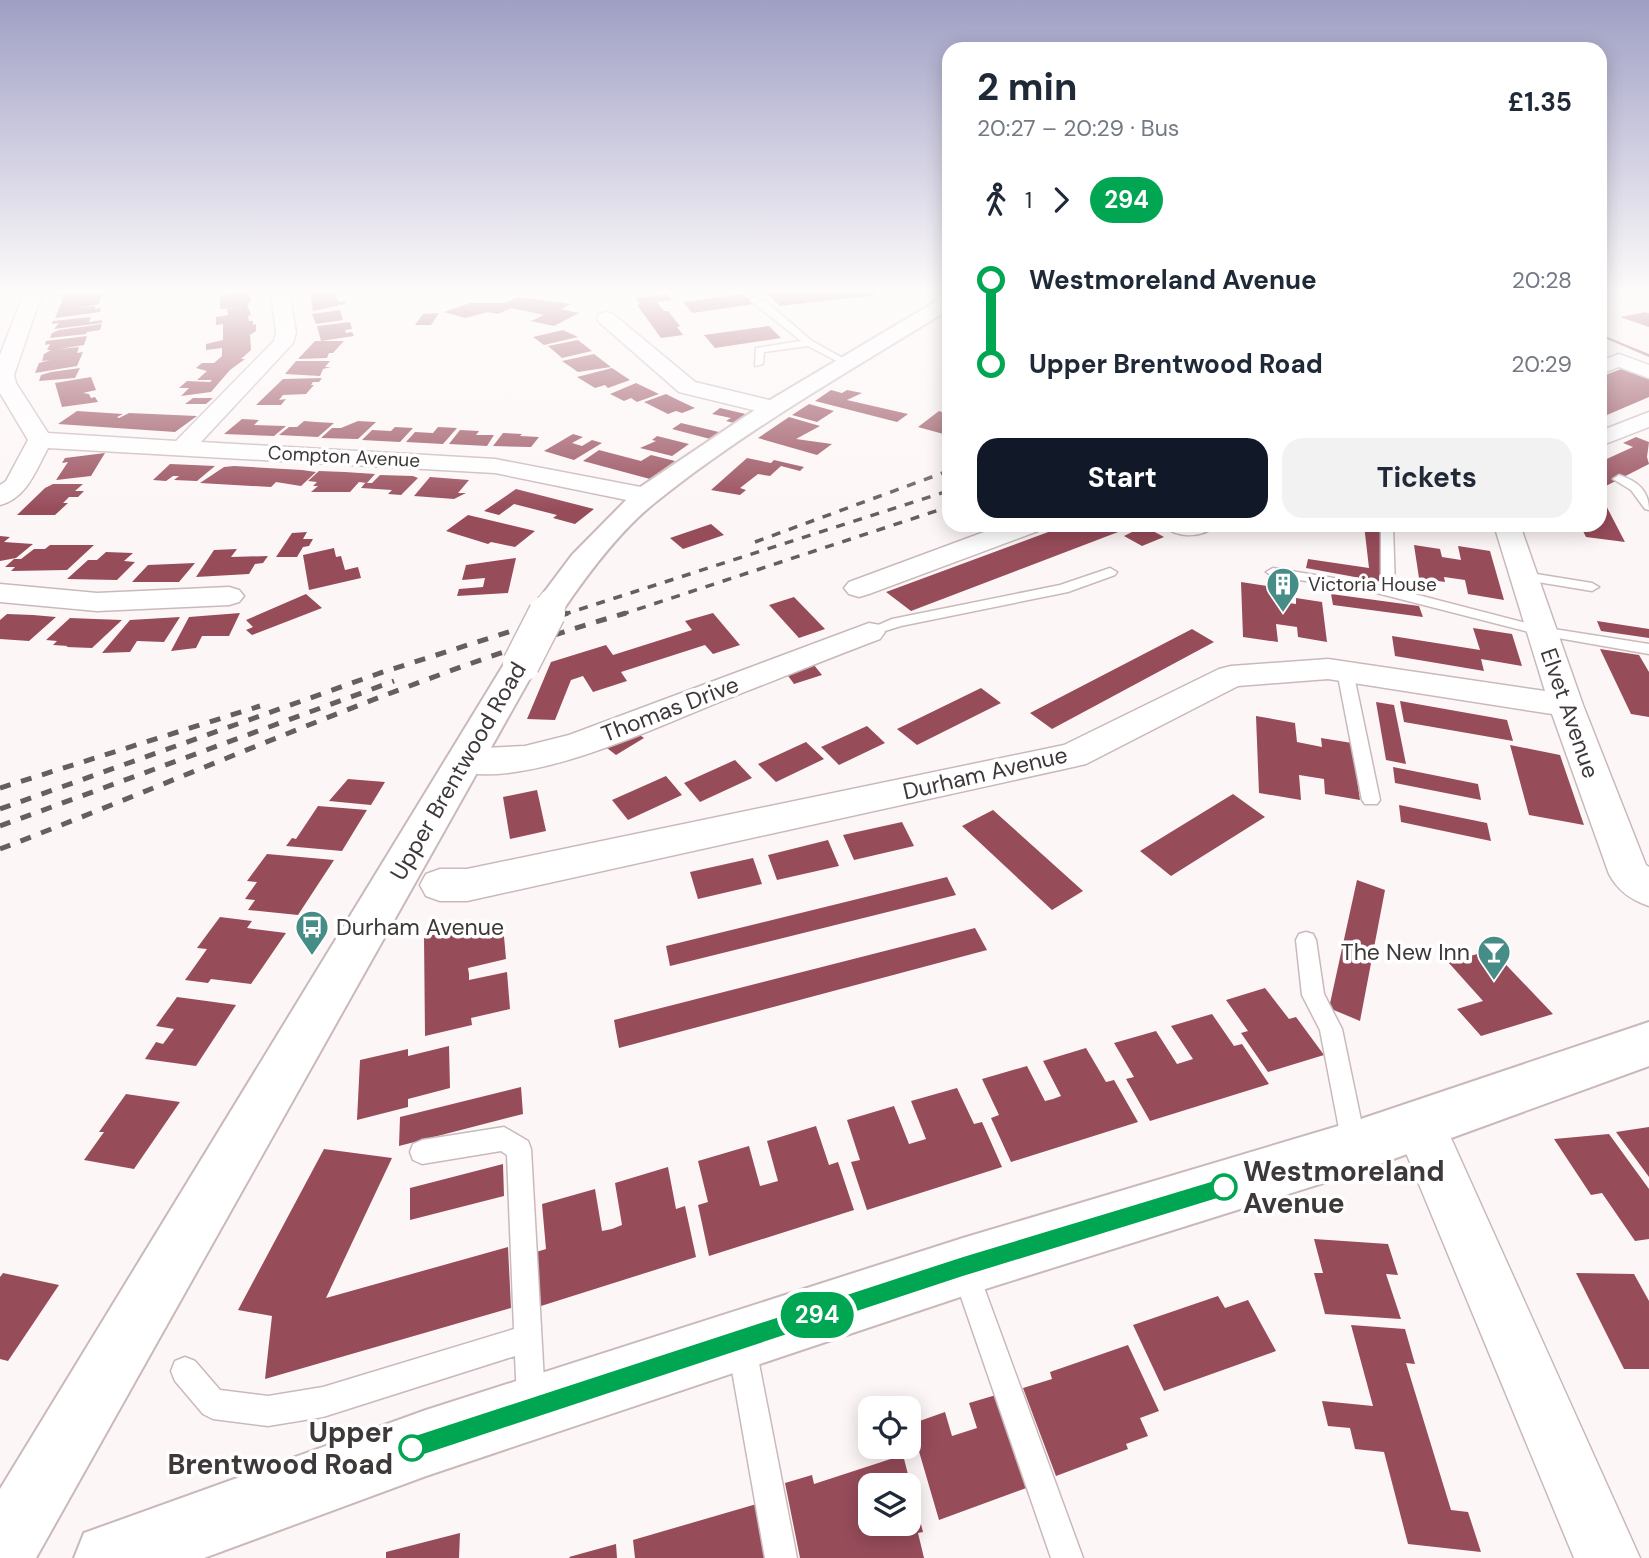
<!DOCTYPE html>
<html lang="en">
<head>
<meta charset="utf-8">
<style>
  :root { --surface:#fff; --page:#f2f2f3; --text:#1f2937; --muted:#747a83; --accent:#111827 }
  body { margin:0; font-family:"DM Sans",sans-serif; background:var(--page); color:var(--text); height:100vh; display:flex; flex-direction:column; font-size:26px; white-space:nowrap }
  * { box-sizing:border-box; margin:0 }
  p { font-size:23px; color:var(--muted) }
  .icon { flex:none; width:38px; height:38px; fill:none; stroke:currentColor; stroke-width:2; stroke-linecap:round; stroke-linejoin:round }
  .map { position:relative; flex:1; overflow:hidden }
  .sheet { position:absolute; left:942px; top:42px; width:665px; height:490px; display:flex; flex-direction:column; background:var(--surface); border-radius:21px; box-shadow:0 4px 18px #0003 }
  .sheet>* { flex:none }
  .badge { padding:0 14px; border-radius:23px; font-size:24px; line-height:46px }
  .fabs { position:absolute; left:858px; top:1396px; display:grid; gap:14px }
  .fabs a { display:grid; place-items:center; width:63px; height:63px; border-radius:14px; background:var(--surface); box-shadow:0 4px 18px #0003; font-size:35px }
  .map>.badge { position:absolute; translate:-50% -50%; box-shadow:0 0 0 4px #fff }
  .legs { display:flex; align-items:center; gap:10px; height:77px; padding:0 35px; font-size:23px }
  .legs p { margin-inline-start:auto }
  .head { display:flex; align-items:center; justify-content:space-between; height:119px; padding:0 35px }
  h1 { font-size:38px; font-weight:700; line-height:52px }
  .cta { display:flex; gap:14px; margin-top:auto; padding:14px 35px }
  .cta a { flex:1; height:80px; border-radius:21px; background:var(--accent); color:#fff; font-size:28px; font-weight:700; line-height:80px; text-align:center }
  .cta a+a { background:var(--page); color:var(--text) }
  ul { padding:0 35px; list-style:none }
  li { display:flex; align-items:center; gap:24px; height:84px; font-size:26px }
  li i { display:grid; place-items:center; width:10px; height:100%; margin:0 9px; background:currentColor }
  li i::after { content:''; width:18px; height:18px; margin:-9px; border:5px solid; border-radius:50%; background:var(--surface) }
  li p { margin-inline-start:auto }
  li:first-child i { background:linear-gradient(#0000 50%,currentColor 0) }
  li:last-child i { background:linear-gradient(currentColor 50%,#0000 0) }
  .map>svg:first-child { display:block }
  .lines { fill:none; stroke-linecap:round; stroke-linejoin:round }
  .stream { fill:#a56a74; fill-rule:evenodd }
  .building { fill:#974c5a; fill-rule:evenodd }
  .lane-casing { stroke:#cab9bb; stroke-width:3 }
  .street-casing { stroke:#cab9bb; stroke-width:3 }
  .secondary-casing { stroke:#cab9bb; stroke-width:4 }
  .lane { fill:#fff; fill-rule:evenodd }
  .street { fill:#fff; fill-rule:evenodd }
  .secondary { fill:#fff; fill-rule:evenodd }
  .rail-far1 { stroke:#655f5f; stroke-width:3.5; stroke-dasharray:9 9; stroke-linecap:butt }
  .rail { stroke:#655f5f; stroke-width:5; stroke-dasharray:11 11; stroke-linecap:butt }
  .secondary-bridge-far1-casing { stroke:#cab9bb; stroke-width:31; stroke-linecap:butt }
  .secondary-bridge-casing { stroke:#cab9bb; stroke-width:39; stroke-linecap:butt }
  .secondary-bridge-far1 { stroke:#fff; stroke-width:28 }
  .secondary-bridge { stroke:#fff; stroke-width:36 }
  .line-1 { fill:#00a651; stroke:#fff; stroke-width:2 }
  .stop-1-dot { fill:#fff; stroke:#00a651; stroke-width:3.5 }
  .labels { text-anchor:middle; stroke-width:7; stroke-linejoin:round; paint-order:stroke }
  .far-street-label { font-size:19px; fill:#3e3838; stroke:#fff }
  .far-poi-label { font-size:19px; fill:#3e3838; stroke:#fff; text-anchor:start }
  .street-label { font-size:23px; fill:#3e3838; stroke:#fff }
  .poi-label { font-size:23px; fill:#3e3838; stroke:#fff; text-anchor:start }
  .near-stop-label { font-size:28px; font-weight:bold; fill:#3e3838; stroke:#fff; text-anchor:start }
</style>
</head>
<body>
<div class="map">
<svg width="1649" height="1558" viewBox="0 0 1649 1558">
  <rect width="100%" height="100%" fill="#fdf6f7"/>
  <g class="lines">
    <path class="stream" d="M1600 334 1649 354V357L1600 336Z"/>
  </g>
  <path class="building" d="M105 293 101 296 99 304 79 308 95 306V309L101 308 100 312 55 318 64 296 60 297 61 294Z
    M229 293H248L251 295V301L247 305 251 315 248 316 249 321H253V325L256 324V331L250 335 251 350 241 359H245L230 370 211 392 181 396 189 388H179L187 381 210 382 212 380H197L207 371 196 368 202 363H214L222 356V348L206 350V344L223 340V324L216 325V317L228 315 227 309 244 307 220 309V296Z
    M310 293H335L338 302 345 301V304L313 311Z
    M767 293H876V295L780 306Z
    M667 294 672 300 657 302 664 311H668L680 326 677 327 683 335 661 338 637 305 640 304 635 298Z
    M744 294 754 304 692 313 683 302Z
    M518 297 571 304 561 309 579 313 554 326 531 321 544 315 511 308 498 314 488 312 465 318 444 312 470 303H505Z
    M340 310 343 320 316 324 312 314Z
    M1645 312 1649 313V327L1620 317Z
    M439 313 431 325H415L423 314Z
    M91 317 89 322 102 320V323L54 329 59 323 52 324 53 321Z
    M350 322 352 329 345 330 346 333 352 332 354 336 321 341 317 326Z
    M102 324 100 330 87 332 86 334 50 338 52 333 59 330Z
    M769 326 781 338 715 348 704 335Z
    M563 330 578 337 544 345 533 337Z
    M87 336 84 345 59 349 79 347 77 353 83 352 77 366 35 373 39 363 50 360 42 361 44 354 51 350H47L50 344 45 345 46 341Z
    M578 340 592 351 562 358 548 346Z
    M315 341H344L333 353H329L327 358 298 359Z
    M594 354 611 367 578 372 562 361Z
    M296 361H330L325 367H331L323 369 320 376 285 374Z
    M80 368 75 378 39 381 41 375 51 372Z
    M612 368 630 380 608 388 605 385 595 388 577 377Z
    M1624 368 1649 376V397L1600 418V377Z
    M91 377 96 390 83 393 89 394 91 398 95 397 98 402 62 407 55 383Z
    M322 378 319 382H313L311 385H314L306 394 283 395 279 400 286 399 281 405H256L283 379Z
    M636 383 659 394 637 402 631 398 624 401 610 394Z
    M831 390 842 393 847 390 862 393 847 400 908 414 897 422 815 401Z
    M666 394 678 400 695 408 682 413 676 411 668 414 644 402Z
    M193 398H213L206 404H185Z
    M809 404 834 411 817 422 792 415Z
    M720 408 750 415 738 424 726 421 731 418 712 414Z
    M77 411 123 414 117 417 119 418 129 413 197 416 175 432 58 424Z
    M939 411 948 414 947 435 918 427Z
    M789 417 820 426 796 439 832 444 817 455 758 438Z
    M242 419 259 420 254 425 286 426 274 436 224 434Z
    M304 421 316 422 334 423 318 437 279 435 289 427H297Z
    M358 421 376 422 358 439 321 438 332 428H341Z
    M681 423 723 433 714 440 672 429Z
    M395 427 413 428 400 442 362 440 372 430 391 431Z
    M438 427 457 428 443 444 406 442 415 432 433 433Z
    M460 430 479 431 476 435H494L487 446 449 444Z
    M503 433 522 434 520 436 539 437 531 447 493 446Z
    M573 434 583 437 572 443 582 446 592 440 602 443 574 460 544 451Z
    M657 436 689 444 672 456 640 448 656 441 652 440Z
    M1636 437 1649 442 1647 457 1649 464 1600 489V462L1633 447 1623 443Z
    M599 450 641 461 651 455 675 461 650 479 583 461Z
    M105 453 91 476 56 480 68 462 62 463 65 458Z
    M747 458 771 463 774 460 804 467 800 471 781 466 770 476 758 474 740 488 746 490 740 495 711 490Z
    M170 464 193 465 215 466 197 481 174 480 179 476H173L166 481 153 480Z
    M234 466 302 470 316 472 301 486 276 482 271 487 200 483 224 467Z
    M319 471 345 472 375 474 367 483 359 482 350 492H311L318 486H313L317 482 308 481Z
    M380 475 413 476 418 478 401 495 388 494 392 490 361 488 365 483H372Z
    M430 477 469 480 458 493H466L454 499 414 496Z
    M53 484H83L75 491H84L78 497H69L63 503H68L55 515H17L45 488Z
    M516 489 594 509 575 524 553 518 557 515 514 504 499 515 484 511Z
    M1600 494 1625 542 1586 537 1580 525H1600Z
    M468 515 535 531 515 547 491 542 488 544 446 531Z
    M711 524 724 535 683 549 670 538Z
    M1067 525H1142L1164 537 1142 546 1124 536 1132 532 1126 529 911 611 886 592Z
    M1364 525H1382V582L1306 568 1308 559 1369 568Z
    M307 532 303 539H313L309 546 303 547 297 557H276L292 533Z
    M0 536 10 537 4 542 33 544 16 558 0 561Z
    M50 545H94L67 570 11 571 15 567H5L14 559H21L34 549H45Z
    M1414 545 1440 549 1442 557 1461 560 1458 546 1490 551 1504 600 1468 594 1465 580 1444 577 1445 582 1419 578Z
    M334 548 336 557 341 556 345 570 358 567 361 578 309 590 303 555Z
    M237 549 231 557 268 556 263 563 255 564 249 574 196 577 214 550Z
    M106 552 133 553 124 561 135 562 117 580 67 579 88 560H97Z
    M516 558 508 593 457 596 459 589 483 587 485 578 462 580 466 565Z
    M195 563 179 582H132L148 565Z
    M1241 582 1274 587 1275 601 1296 604V598L1322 602 1327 642 1298 637 1297 627 1276 624 1278 642 1243 637Z
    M306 594 322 608 252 635 246 630 253 627 246 620Z
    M1331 594 1419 606 1423 617 1333 605Z
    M794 597 825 629 799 638 769 605Z
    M240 613 229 636H202L196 648 171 651 189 617Z
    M713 613 740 645 713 654 705 645 621 672 627 681 593 692 583 676 571 680 555 720 527 719 551 662 606 645 613 655 692 630 685 621Z
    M7 614 33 615 56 617 29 641 0 639V620Z
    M180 617 164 642 137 641 130 652 102 653 130 620Z
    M70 618 95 619 122 620 92 648 66 647 68 646 53 645 57 641 46 640Z
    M1597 621 1649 629V638L1601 631Z
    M1473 628 1512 634 1522 666 1481 659 1484 671 1395 656 1392 636 1480 650Z
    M1192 629 1214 642 1052 729 1030 713Z
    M1600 649 1639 655 1649 672V717L1631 714Z
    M814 665 822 675 794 684 786 673Z
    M981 688 1001 703 917 745 897 729Z
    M1400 701 1507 720 1513 741 1404 722Z
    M1376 702 1394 705 1406 764 1386 760Z
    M1256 716 1295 723 1297 742 1322 747 1321 738 1352 743 1360 800 1325 794 1324 779 1299 775 1301 800 1259 793Z
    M867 726 885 743 839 765 821 747Z
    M631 729 644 738 616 755 603 745Z
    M806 742 824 759 776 782 758 764Z
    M1510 745 1560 755 1584 825 1529 815Z
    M735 760 752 778 700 802 684 783Z
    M1393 767 1478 784 1481 800 1395 783Z
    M666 776 682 795 628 820 612 800Z
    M348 779 385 782 371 805 329 801Z
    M537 790 546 831 510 839 503 797Z
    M1233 794 1265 817 1171 876 1140 851Z
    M1399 805 1487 823 1491 841 1401 822Z
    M318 806 367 810 342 851 286 846 292 838 296 839Z
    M993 810 1083 891 1052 910 962 826Z
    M902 822 914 846 854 860 843 835Z
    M828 840 839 866 777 880 768 855Z
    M267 854 334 860 298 915 248 910 255 900 245 899 257 882 247 881Z
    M753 858 762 884 698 899 690 872Z
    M947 877 956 895 670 966 666 946Z
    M1357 880 1385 890 1360 1021 1329 1008Z
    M220 917 252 921 247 928 286 933 251 984 211 979 208 983 185 980 207 949 197 948Z
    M503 925 506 959 468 968 469 974V980L507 972 510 1009 471 1018 472 1025 425 1036 424 937 466 927 467 933Z
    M975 928 987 950 619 1048 614 1020Z
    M1492 950 1553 1014 1481 1036 1457 1009 1483 1001 1448 962Z
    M1265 988 1289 1019 1296 1017 1324 1055 1268 1072 1241 1033 1248 1031 1226 1000Z
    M177 997 236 1005 196 1066 145 1059 156 1042 163 1044 174 1029 156 1026Z
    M1212 1014 1234 1046 1242 1044 1269 1084 1150 1121 1126 1079 1134 1077 1114 1043 1156 1031 1177 1064 1193 1059 1171 1026Z
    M449 1046 450 1088 408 1099V1107L357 1120 360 1060 408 1049V1056Z
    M1086 1048 1106 1082 1114 1080 1138 1122 1011 1162 991 1118 999 1115 982 1079 1027 1066 1045 1101 1053 1099 1061 1096 1043 1061Z
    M521 1087 523 1114 399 1146 400 1117Z
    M957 1088 974 1124 982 1122 1002 1167 867 1210 851 1162 860 1160 847 1120 894 1106 909 1144 926 1139 911 1101Z
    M126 1094 180 1102 134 1169 84 1160 104 1132H99Z
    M816 1126 829 1165 838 1162 854 1210 709 1256 698 1205 708 1202 698 1161 749 1146 760 1186 778 1181 767 1141Z
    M1649 1127V1177L1616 1132Z
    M1609 1134 1649 1189V1239L1635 1241 1602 1193 1591 1195 1554 1139Z
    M324 1149 392 1158 326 1298 508 1247 511 1308 265 1379 272 1316 238 1310Z
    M503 1164 504 1196 410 1220V1188Z
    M668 1167 676 1209 685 1206 696 1257 541 1306 536 1252 546 1249 542 1204 595 1189 602 1231 612 1229 622 1225 615 1183Z
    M1314 1239 1388 1244 1398 1275 1386 1274 1401 1319 1325 1314 1314 1273H1323Z
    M3 1273 59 1285 8 1361 0 1359V1277Z
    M1576 1273 1634 1274 1649 1301V1369H1624Z
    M1218 1296 1225 1308 1248 1300 1276 1351 1164 1391 1133 1325Z
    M1351 1325 1405 1329 1415 1364 1406 1363 1451 1510 1468 1512 1481 1552 1408 1544 1384 1452 1355 1449 1350 1428 1328 1426 1322 1401 1373 1406Z
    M1128 1345 1159 1411 1140 1418 1148 1436 1126 1444 1128 1449 1056 1476 1023 1388 1052 1379 1050 1372Z
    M996 1395 1029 1487 939 1520 911 1424 945 1412 952 1436 977 1428 969 1403Z
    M903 1455 923 1532 918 1533 924 1558H800L785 1483 812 1475 814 1484ZM870 1486H908V1524H870Z
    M760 1503 769 1558H635L633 1540Z
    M460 1533 459 1558H386V1552Z
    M616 1544 617 1558H570L569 1557Z"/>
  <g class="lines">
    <defs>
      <path id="lane" d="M751 297 765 301 812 341 852 363 844 365 808 346 764 352 763 364 755 366 756 348 801 341 751 301Z
        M1619 475C1637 481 1649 490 1649 510L1645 509 1631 490 1613 479Z
        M1163 525 1190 527 1217 525C1202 538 1177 539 1163 525Z
        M1381 525H1393L1395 589 1541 627 1649 644V654L1541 635 1365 590 1273 576 1266 572 1273 568 1381 586Z
        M1110 568 1117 572 1115 575 1068 592 901 626 869 636 862 632 892 619 1060 585Z
        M1524 572 1592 583 1599 587 1592 591 1519 579 1517 576Z
        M1345 666 1353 671 1380 800 1377 804H1365L1362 800 1337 671Z
        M1306 932 1313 934 1316 940 1324 994 1342 1029 1366 1144 1363 1152 1354 1156 1345 1152 1342 1144 1320 1030 1302 995 1296 940 1299 934Z
        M504 1127 528 1141 531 1149 545 1399 541 1409 531 1413 521 1409 517 1399 515 1356 323 1417 268 1426 213 1419 203 1414 175 1381 171 1371 175 1361 185 1357 195 1361 220 1390 268 1396 323 1387 514 1329 507 1155 501 1151 422 1164 413 1160 410 1152 413 1144 422 1140Z
        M965 1258 974 1262 978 1271 1083 1558H1051L952 1271 956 1262Z
        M742 1334 752 1338 756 1348 797 1558H765L728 1348 732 1338Z"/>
      <path id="street" d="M24 293H42L14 375 16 383 48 433 176 441 274 341 276 332 271 293H289L296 332 293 343 201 442 495 459 646 488 655 491 659 496 655 501 646 504 495 473 48 448C36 470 27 498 0 505V485L6 481 28 440 0 393V355Z
        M606 312 613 314 695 382 781 403 784 408 781 413 773 415 679 392 599 322 597 318 599 314Z
        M1619 354 1649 365V378L1619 367 1600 374V361Z
        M1649 412V427L1600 446V431Z
        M1003 525H1041L1038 531 869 594 859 597 849 594 844 588 849 582Z
        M1494 525H1520L1583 705 1646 865 1649 867V906C1631 900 1618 891 1609 874L1552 714 1328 679 1238 686 1086 764 1073 767 467 901H440L426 896 420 885 426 874 440 869H467L1064 745 1219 669 1231 666 1328 659 1545 691Z
        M0 584 97 593 229 587 239 590 244 596 239 602 229 605 97 611 0 602Z
        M869 623 880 625 885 632 880 639C822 661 765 684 707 707 640 734 523 790 452 770L447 761 452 752 465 749 525 746 569 735Z
        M1419 1100 1437 1107 1640 1558H1574L1394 1124 1401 1107Z"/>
      <path id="secondary" d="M948 293V310C850 371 748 428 657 501 621 529 589 572 563 610L552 612 541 610 536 603 572 555 636 490 765 403 935 302 941 294Z
        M521 654 533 657 538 664 36 1558H0V1489L504 664 509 657Z
        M1649 1022V1066L1355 1173 963 1296 426 1476 204 1558H74L84 1533 426 1410 963 1238 1355 1121Z"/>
    </defs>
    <use href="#lane" class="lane-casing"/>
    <use href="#street" class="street-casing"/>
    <use href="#secondary" class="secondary-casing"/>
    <use href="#lane" class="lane"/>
    <use href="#street" class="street"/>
    <use href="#secondary" class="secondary"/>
    <path class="rail-far1" d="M755 542 948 471
      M562 615 948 491
      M620 615 948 507"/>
    <path class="rail" d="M0 788 260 706
      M0 809 380 673 568 613
      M0 826 394 681
      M0 849C208 769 412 675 626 613"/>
    <defs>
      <path id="secondary-bridge-far1" d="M546 615 552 603"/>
      <path id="secondary-bridge" d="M521 664 547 613"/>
    </defs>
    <use href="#secondary-bridge-far1" class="secondary-bridge-far1-casing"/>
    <use href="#secondary-bridge" class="secondary-bridge-casing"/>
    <use href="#secondary-bridge-far1" class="secondary-bridge-far1"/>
    <use href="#secondary-bridge" class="secondary-bridge"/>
  </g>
  <linearGradient id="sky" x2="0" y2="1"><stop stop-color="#9f9fc4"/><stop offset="0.57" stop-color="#fefbfb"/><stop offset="1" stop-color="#fefbfb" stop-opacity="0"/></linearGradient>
  <rect width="1649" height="511" fill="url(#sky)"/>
  <path class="line-1" d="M1224 1177 1231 1180 1234 1187 1231 1194 1224 1197 963 1277 412 1459 404 1456 401 1448 404 1439 412 1436 963 1256Z"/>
  <defs>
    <symbol id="building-pin" viewBox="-11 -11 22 30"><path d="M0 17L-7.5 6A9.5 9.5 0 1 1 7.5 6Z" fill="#468d88" stroke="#fff"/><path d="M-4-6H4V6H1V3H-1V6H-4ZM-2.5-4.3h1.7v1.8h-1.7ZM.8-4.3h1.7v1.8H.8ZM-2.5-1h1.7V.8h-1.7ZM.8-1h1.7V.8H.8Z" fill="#fff"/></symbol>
    <symbol id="bus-pin" viewBox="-11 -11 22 30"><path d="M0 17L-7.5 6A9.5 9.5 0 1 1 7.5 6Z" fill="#468d88" stroke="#fff"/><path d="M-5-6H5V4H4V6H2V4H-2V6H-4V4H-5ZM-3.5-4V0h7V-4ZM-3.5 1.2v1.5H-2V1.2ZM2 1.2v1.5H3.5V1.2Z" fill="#fff"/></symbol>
    <symbol id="bar-pin" viewBox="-11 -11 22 30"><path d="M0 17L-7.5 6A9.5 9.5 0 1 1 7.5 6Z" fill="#468d88" stroke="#fff"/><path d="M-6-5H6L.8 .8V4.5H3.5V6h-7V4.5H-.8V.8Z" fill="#fff"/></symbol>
  </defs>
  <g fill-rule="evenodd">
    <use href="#building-pin" x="1264" y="565" width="38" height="52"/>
    <use href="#bus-pin" x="293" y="908" width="38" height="52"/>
    <use href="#bar-pin" x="1475" y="933" width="38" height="52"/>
  </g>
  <g class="stop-1-dot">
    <circle cx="1224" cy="1187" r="12"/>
    <circle cx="412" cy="1448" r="12"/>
  </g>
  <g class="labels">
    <g class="far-street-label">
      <text transform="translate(344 456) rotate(3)" y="7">Compton Avenue</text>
    </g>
    <g class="far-poi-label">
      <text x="1308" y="591">Victoria House</text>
    </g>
    <g class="street-label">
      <text transform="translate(670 709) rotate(-21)" y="8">Thomas Drive</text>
      <text transform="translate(1570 713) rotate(71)" y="8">Elvet Avenue</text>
      <text transform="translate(458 771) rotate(-60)" y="8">Upper Brentwood Road</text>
      <text transform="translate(985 773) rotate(-13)" y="8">Durham Avenue</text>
    </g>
    <g class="poi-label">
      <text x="336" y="935">Durham Avenue</text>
      <text x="1470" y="960" text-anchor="end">The New Inn</text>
    </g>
    <g class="near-stop-label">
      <text x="1243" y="1181">Westmoreland<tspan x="1243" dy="32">Avenue</tspan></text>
      <text x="393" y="1442" text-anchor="end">Upper<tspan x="393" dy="32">Brentwood Road</tspan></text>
    </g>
  </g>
</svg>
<div class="fabs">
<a><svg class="icon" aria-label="locate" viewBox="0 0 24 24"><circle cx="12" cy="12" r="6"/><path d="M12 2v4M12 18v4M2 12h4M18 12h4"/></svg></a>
<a><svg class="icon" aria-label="layers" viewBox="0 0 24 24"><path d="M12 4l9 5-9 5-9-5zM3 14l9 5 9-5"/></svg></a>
</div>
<b class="badge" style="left:817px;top:1315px;background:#00a651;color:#fff">294</b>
<section class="sheet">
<div class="head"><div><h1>2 min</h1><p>20:27 – 20:29 · Bus</p></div><b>£1.35</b></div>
<div class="legs"><svg class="icon" aria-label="walk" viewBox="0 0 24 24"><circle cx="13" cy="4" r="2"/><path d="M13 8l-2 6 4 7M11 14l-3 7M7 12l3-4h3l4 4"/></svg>1<svg class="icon" aria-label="forward" viewBox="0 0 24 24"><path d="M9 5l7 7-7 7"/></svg><b class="badge" style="background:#00a651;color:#fff">294</b></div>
<ul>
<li><i style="color:#00a651"></i><b>Westmoreland Avenue</b><p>20:28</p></li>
<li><i style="color:#00a651"></i><b>Upper Brentwood Road</b><p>20:29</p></li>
</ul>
<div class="cta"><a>Start</a><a>Tickets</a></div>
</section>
</div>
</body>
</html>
